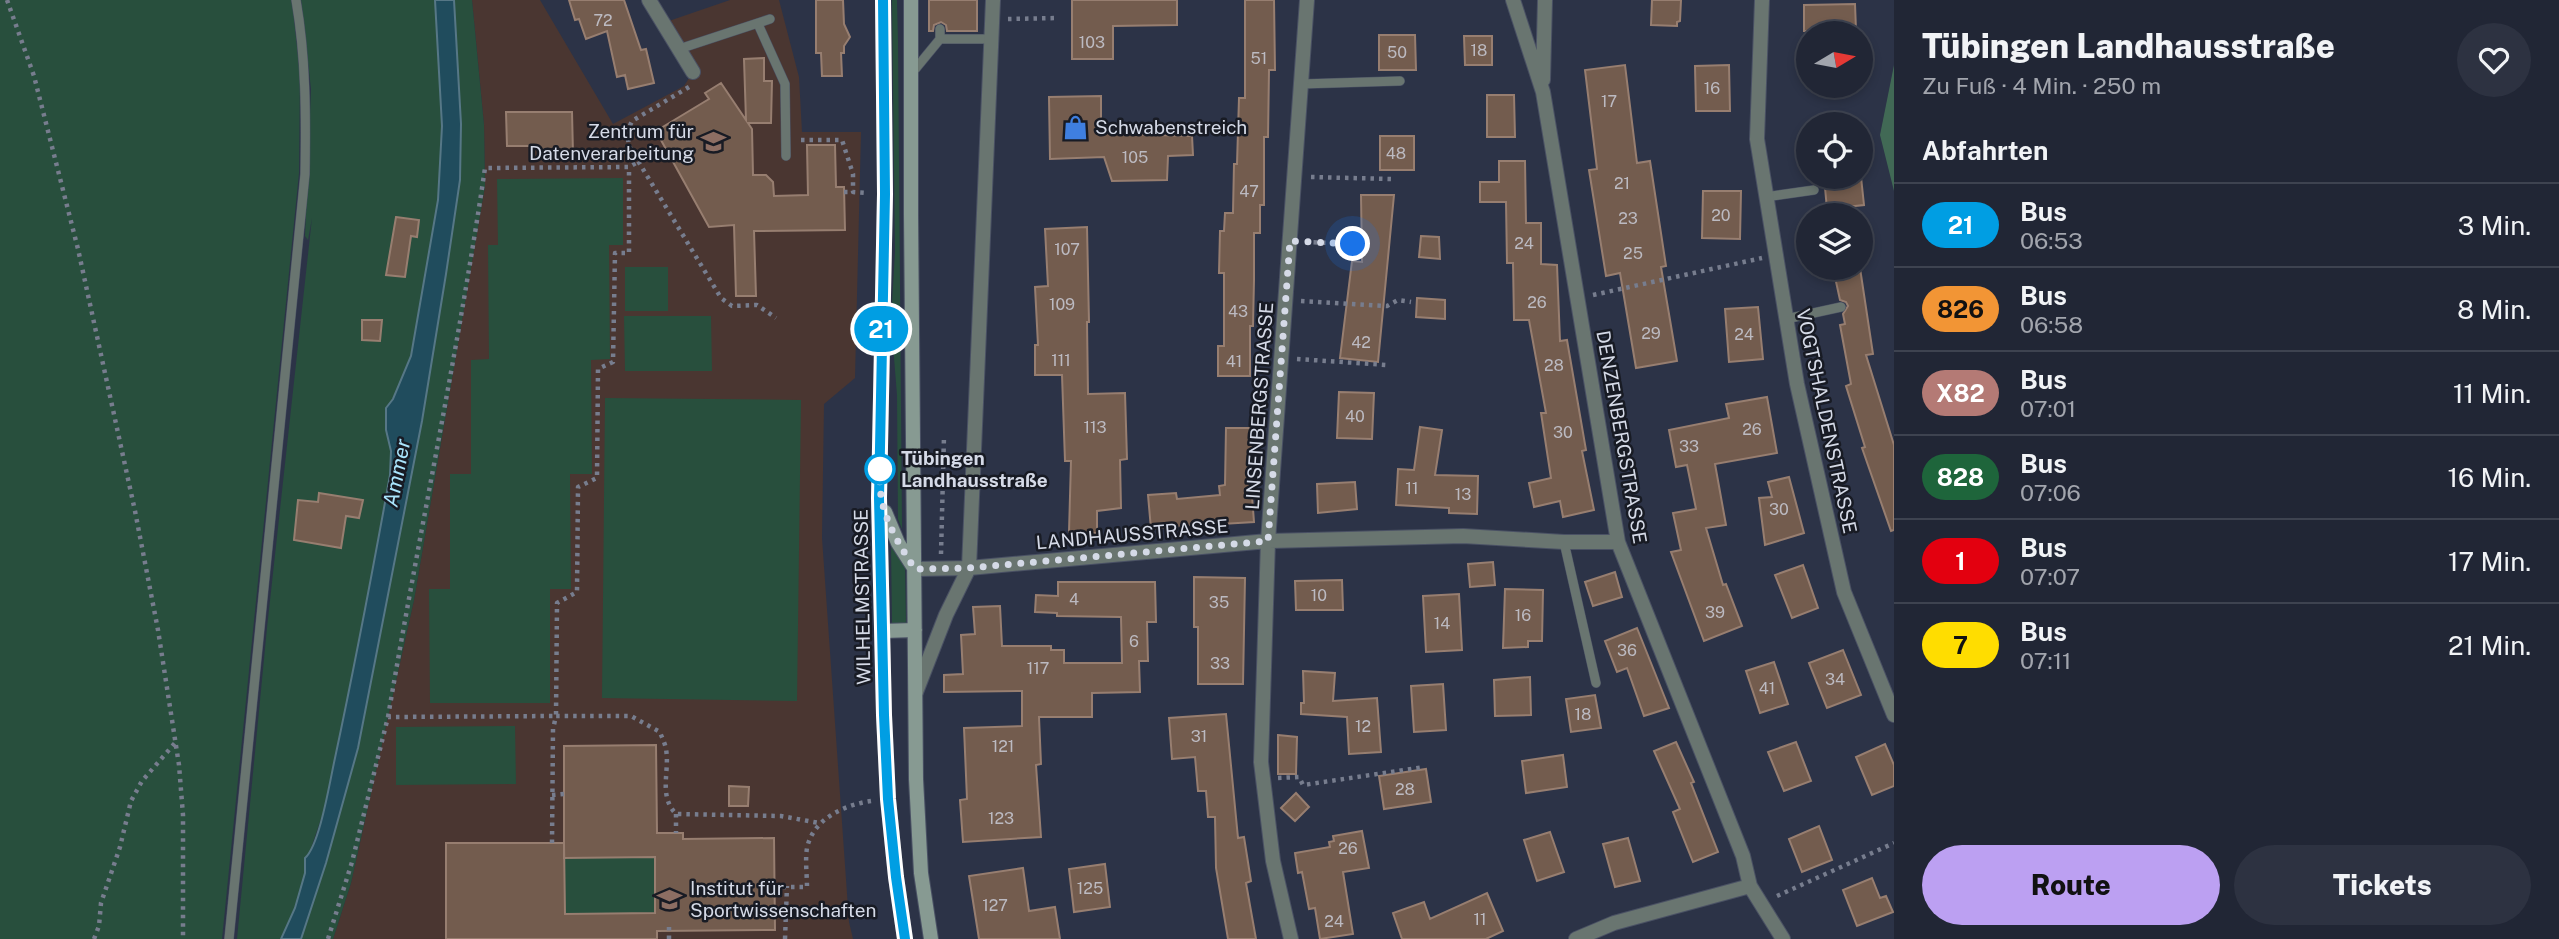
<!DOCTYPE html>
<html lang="de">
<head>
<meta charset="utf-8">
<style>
  :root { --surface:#212635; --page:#2d3241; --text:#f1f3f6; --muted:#a2a5ad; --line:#3e4350; --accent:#bca0f2 }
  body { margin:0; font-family:"Public Sans",sans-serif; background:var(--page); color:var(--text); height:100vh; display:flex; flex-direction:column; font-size:26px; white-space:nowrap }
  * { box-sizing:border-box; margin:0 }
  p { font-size:23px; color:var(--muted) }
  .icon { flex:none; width:38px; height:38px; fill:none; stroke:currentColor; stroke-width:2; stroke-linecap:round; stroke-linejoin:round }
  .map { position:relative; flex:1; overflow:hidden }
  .drawer { display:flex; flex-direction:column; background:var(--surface); width:665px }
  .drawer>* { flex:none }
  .badge { padding:0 14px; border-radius:23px; font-size:24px; line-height:46px }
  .needle { width:46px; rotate:80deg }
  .controls { position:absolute; left:1796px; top:21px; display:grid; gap:14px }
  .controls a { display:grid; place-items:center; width:77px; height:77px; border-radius:50%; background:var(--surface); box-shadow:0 4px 10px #0003,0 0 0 2px var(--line); font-size:35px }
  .you { position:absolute; width:35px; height:35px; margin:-18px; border:5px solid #fff; border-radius:50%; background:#1a73e8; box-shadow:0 0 0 10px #1a73e833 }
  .map>.badge { position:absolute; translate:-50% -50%; box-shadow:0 0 0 4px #fff }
  h2 { padding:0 28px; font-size:26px; line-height:63px }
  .round { display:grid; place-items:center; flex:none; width:74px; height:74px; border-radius:37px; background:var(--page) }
  .headline { display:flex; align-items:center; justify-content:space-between; height:119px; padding:0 28px }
  h1 { font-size:33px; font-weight:800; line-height:52px }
  .cta { display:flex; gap:14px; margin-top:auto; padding:14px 28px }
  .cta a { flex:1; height:80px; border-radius:42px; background:var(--accent); color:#111; font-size:28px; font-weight:800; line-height:80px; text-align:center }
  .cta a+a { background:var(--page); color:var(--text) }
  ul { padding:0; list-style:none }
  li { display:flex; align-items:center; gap:21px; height:84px; padding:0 28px; border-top:2px solid var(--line) }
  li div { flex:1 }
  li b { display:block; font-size:26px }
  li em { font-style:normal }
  li .badge { min-width:77px; font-weight:700; text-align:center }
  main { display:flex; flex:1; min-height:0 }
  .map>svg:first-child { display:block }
  .education { fill:#4a3631 }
  .green { fill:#284f3d }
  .forest { fill:#416955 }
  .water { fill:#204c5d; stroke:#567786; stroke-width:2 }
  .building { fill:#735c4e; stroke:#977e70; stroke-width:2 }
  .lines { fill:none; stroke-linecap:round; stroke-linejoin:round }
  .lane-casing { stroke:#4a5164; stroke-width:10 }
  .street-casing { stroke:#4a5164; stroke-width:16 }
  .secondary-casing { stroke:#4a5164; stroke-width:16 }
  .path { stroke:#777d8e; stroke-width:4.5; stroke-dasharray:3.5 5; stroke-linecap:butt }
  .lane { stroke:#697570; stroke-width:9 }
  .street { stroke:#697570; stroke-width:14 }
  .secondary { stroke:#879a92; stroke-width:14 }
  .line-casing { stroke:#fff; stroke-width:16 }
  .line { stroke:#009ee3; stroke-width:10 }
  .walk { stroke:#d5dae7; stroke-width:7; stroke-dasharray:0 12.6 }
  .stop-dot { fill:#fff; stroke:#009ee3; stroke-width:3.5 }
  .labels { text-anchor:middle; stroke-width:5; stroke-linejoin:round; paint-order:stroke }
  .number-label { font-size:16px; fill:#bcbac1 }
  .poi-label { font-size:19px; fill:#d5dae7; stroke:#181b24; text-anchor:start }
  .street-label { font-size:19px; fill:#d5dae7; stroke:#181b24 }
  .stop-label { font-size:19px; font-weight:bold; fill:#d5dae7; stroke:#181b24; text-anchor:start }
  .water-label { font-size:21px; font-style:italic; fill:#aae5fd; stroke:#181b24 }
</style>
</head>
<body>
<main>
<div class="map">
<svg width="1894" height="939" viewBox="0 0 1894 939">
  <rect width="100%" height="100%" fill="#2c3347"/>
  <path class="education" d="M472 0H540L613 124 684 86 693 72 663 23 730 0H779L799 77 802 132H861L855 378 824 404 822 538 849 922 853 939H333L351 883 414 600 485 186 484 125Z"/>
  <path class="green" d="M0 0H292L300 75 299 173 222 939H0Z
    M301 0H435L442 126 438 200 411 356 393 399 386 408V430L391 451 390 475 362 631 324 810 304 869 305 873 295 908 281 939H237L267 628 312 218 308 240 305 236 311 89Z
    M454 0H472L484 125 485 186 414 600 351 883 333 939H301L326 863 358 748 422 421 446 274 460 180 461 124Z
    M892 0H897L898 40 902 529 898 519 897 395 891 320 895 252Z
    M623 178V245H609L610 359 591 360 592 474H570L571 589H550V703H430L429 589H450V474H471V360L489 359 488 245H498L497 179Z
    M625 267H668V311H625Z
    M624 316H711L712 371H625Z
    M605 398 801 400 797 701 602 698Z
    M891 545 905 564 906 625 892 623Z
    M515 726 516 784 396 785V727Z
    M655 857V913L565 914 564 858Z"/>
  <path class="forest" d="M1894 65V191L1880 135Z"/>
  <path class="water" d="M435 0H454L461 124 460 180 446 274 422 421 358 748 326 863 301 939H281L295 908 305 873V858C320 845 330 780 335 758 355 664 373 569 390 475L391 451 386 430V408L393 399 411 356 438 200 442 126Z"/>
  <path class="building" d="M569 0H624L641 50 646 49 654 83 628 89 625 75 617 77 607 31 586 39 579 19 575 20Z
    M816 0H843L844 24 850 37 844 46V53H841L842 76H822L821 53H816Z
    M929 0H977V31H947L946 25 941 22 934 25 933 31H929Z
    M1072 0H1177V25L1113 26V59H1072Z
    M1245 0H1274L1275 70H1269L1268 137H1264V205H1260V233H1254V280L1253 326H1250V376H1218V346H1224V273H1219L1220 231H1224L1225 213H1233L1234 164H1237L1239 98H1245Z
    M1652 0H1681L1680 21 1677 22V26L1651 25Z
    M1855 4 1856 30 1804 31V5Z
    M1379 35H1415L1416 70H1379Z
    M1464 36H1492V65H1465Z
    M764 58V81H772L771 123H748L752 129 753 175H766L773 182 774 196 808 195 807 145H835L836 187H844L845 230 754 231 756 296H736L734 225 709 227 656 131 709 99 705 93 721 83 746 120 744 59Z
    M1625 65 1637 163 1650 161 1666 266 1661 267 1677 361 1636 368 1620 273 1606 276 1589 170 1597 169 1585 70Z
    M1729 65 1730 111H1696L1695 66Z
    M1487 95H1514L1515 137H1487Z
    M1101 96V127L1121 134 1192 136 1193 155 1168 156 1167 180 1112 181 1104 157 1050 159 1049 97Z
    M506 112H572L573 154H538V146H507Z
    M1380 136H1414V170H1380Z
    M1499 161H1525L1526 223H1541V264L1557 265 1560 341 1567 340 1586 450 1582 451 1594 510 1563 517 1560 501 1534 507 1529 483 1551 478 1541 413H1546L1529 320H1514L1513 263H1507L1506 202H1480V182H1499Z
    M1824 177H1861L1864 205 1827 209Z
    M1703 191H1741L1740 239 1702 238Z
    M1361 195H1394L1378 362 1340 358 1352 261 1362 262Z
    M396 217 419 220 417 237 411 236 405 277 386 275Z
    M1087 227 1089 322H1087L1088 394 1125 393 1127 459 1120 460 1121 508 1097 511V533L1069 532 1071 461H1065L1062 375H1035V345H1038L1035 287 1048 286 1045 229Z
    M1421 236 1439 237 1440 259 1419 257Z
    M1833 268H1860L1873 354 1866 355 1894 445V530L1891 531 1862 448 1865 447 1846 386 1851 384 1840 325 1845 324 1843 314 1848 306 1846 302 1840 300Z
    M1417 298 1445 300V319L1416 317Z
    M1758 307 1763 359 1729 362 1725 309Z
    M362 320H382L380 341 362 340Z
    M1339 392 1374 393 1372 439 1337 438Z
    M1767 397 1777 453 1715 464 1726 525 1706 528 1723 585 1726 584 1742 626 1704 641 1671 552 1681 550 1673 513 1696 509 1687 465 1676 467 1669 430 1729 418 1726 404Z
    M1420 427 1442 430 1435 475 1478 476 1477 514 1449 513V508L1396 505 1398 469 1414 470Z
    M1226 428H1252L1251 483 1254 522 1222 524V522L1151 529 1148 495 1176 493 1177 499 1220 495 1219 486 1225 485Z
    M1789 477 1804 533 1765 545 1759 498 1772 497 1768 482Z
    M1355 482 1357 509 1318 513 1317 484Z
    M319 493 363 500 359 518 346 516 341 548 294 540 298 500 318 502Z
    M1493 562 1495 585 1470 587 1468 564Z
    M1803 565 1818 608 1792 618 1775 575Z
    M1615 572 1622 597 1593 606 1585 582Z
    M1194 577 1245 578 1243 684H1198V627H1194Z
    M1342 580 1343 610H1296L1295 581Z
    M1058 582H1155L1156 622H1147L1148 661H1139L1140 692 1092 693V717H1039L1041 764 1036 765 1041 837 963 842 960 800 967 799 964 728 1022 726V691L944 692V675L963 674 961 635 975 634 973 607 1000 606 1002 646H1051V650H1064V663H1122L1121 617 1057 616V613L1035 612 1036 595 1058 596Z
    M1505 589 1543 590 1542 641H1528V647L1503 648Z
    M1459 594 1462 650 1426 652 1423 596Z
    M1637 628 1669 708 1644 716 1627 668 1617 672 1605 641Z
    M1843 650 1861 695 1827 708 1809 663Z
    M1774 662 1788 704 1760 713 1746 671Z
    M1303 671 1335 673 1333 701 1377 698 1381 752 1349 754 1347 717 1301 714V703H1304Z
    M1530 677 1531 715 1495 716 1494 680Z
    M1443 684 1446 730 1414 732 1411 686Z
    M1595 695 1601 728 1571 732 1566 699Z
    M1226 714 1238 838 1244 837 1251 881 1246 883 1256 939H1228L1216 868 1215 817H1208L1206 791H1198L1195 757 1172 759 1169 718Z
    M1278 735 1297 737 1296 774H1278Z
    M1676 742 1694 782 1691 783 1718 852 1693 862 1673 812 1680 809 1654 751Z
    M1796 742 1811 781 1784 791 1768 752Z
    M1885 744 1894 765V786L1872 795 1856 757Z
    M656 745 657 833H683V839L774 838 775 930 657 931V939H446V843H564L565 914 655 913V857L564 858V746Z
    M1563 755 1567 787 1526 793 1522 761Z
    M1426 769 1431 802 1384 809 1379 776Z
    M729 786 749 787 748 806H729Z
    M1296 793 1309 807 1295 821 1281 808Z
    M1819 826 1832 860 1802 872 1789 839Z
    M1362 831 1369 868 1343 872 1353 934 1320 939 1315 908 1309 909 1302 872 1298 873 1295 853 1330 847 1329 842 1334 841 1333 836Z
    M1550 832 1564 872 1537 881 1524 840Z
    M1628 838 1640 881 1615 887 1603 844Z
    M1105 864 1110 907 1074 912 1069 869Z
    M1023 868 1029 911 1055 907 1060 939H979L969 876Z
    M1872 878 1880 898 1886 896 1893 912 1857 926 1843 890Z
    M1487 893 1503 931 1486 939H1402L1393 913 1424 902 1430 919Z"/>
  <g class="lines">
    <defs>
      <path id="lane" d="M758 24 785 84 786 156
        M940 39H993
        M679 49 770 19
        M912 73 940 39V29
        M1301 84 1400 81
        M1765 197 1814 190
        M1786 319 1841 307
        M1564 542 1596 683
        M229 939 305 174C306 115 306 58 296 0"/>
      <path id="street" d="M649 0 693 72
        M1513 0 1543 92 1618 542 1743 856 1750 886 1783 939
        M1762 0 1757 139 1797 384 1844 592 1894 715
        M1543 80 1545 0
        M915 569 969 568 1268 541 1463 536 1564 542H1618
        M916 692 946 615 969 568 993 0
        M1291 939 1273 861 1261 762 1268 541 1307 0
        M1576 939 1614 923 1750 886"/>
      <path id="secondary" d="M883 0 885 194 879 498 884 715 888 799 896 877 905 939
        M911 0V215L916 779 921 873 931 939
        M885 512 898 543 914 568
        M883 631 915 630"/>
    </defs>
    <use href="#lane" class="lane-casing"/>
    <use href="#street" class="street-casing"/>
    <use href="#secondary" class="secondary-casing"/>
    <path class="path" d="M7 0 34 76 78 249 135 511 158 630 179 765 183 815V939
      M1008 19 1058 18
      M689 87 632 121 627 132 629 146 721 298 732 306 757 305 776 318
      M801 140H842L853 174V192L868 193
      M1311 177 1391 179
      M844 192H853
      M1305 242 1353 244
      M1593 295 1762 258
      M1301 301 1387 306 1398 300 1411 302
      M1297 359 1387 365
      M941 554 944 436
      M388 717C419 534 458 352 485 168L629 167 638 162
      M1278 778 1299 777 1303 785 1424 767
      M552 795 564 794
      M676 814V833
      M552 843 553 729 556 716H631L660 732C662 738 665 743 666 749 670 772 658 795 676 814L781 816 819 823
      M774 887H807C807 875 805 860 807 848 813 819 844 805 871 801
      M1777 896 1894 843
      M669 927V939
      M94 939 99 926 101 903 120 847 131 801 142 781 175 743
      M328 939 352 862 388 717 556 716 557 603 577 592 578 487 597 478 598 369 613 362 615 253H629V167
      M785 939 787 886"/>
    <use href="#lane" class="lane"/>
    <use href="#street" class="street"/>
    <use href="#secondary" class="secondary"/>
  </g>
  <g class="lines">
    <defs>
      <path id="line" d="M883 0 885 194 879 498 884 715 888 799 896 877 905 939"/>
    </defs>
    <use href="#line" class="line-casing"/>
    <use href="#line" class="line"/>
    <path class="walk" d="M880 469C877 509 894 537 915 569L969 568 1268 541 1290 241 1353 244"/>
  </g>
  <defs>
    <symbol id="shop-bare" viewBox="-9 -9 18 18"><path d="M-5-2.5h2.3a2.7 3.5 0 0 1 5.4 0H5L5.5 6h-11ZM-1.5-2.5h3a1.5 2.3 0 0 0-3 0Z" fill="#3f7fe0" stroke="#181b24" stroke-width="2.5" paint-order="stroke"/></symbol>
    <symbol id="university-bare" viewBox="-9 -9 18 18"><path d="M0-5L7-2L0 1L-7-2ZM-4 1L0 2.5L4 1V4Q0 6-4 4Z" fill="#8d6e63" stroke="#181b24" stroke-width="2.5" paint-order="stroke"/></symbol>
  </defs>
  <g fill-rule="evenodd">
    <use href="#shop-bare" x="1058" y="110" width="35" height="35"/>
    <use href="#university-bare" x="696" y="124" width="35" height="35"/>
    <use href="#university-bare" x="652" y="882" width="35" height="35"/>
  </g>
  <circle class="stop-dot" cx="880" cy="469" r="14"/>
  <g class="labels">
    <g class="number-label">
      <text x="603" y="26">72</text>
      <text x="1092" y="48">103</text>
      <text x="1479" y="56">18</text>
      <text x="1397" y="58">50</text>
      <text x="1259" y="64">51</text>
      <text x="1712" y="94">16</text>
      <text x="1609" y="107">17</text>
      <text x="1396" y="159">48</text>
      <text x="1135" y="163">105</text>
      <text x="1622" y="189">21</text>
      <text x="1249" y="197">47</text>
      <text x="1721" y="221">20</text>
      <text x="1628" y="224">23</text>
      <text x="1524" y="249">24</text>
      <text x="1067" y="255">107</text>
      <text x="1633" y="259">25</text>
      <text x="1537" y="308">26</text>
      <text x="1062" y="310">109</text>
      <text x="1238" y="317">43</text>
      <text x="1651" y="339">29</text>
      <text x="1744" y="340">24</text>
      <text x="1361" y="348">42</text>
      <text x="1061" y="366">111</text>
      <text x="1234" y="367">41</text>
      <text x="1554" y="371">28</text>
      <text x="1355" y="422">40</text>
      <text x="1095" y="433">113</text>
      <text x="1752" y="435">26</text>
      <text x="1563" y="438">30</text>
      <text x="1689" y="452">33</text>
      <text x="1412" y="494">11</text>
      <text x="1463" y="500">13</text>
      <text x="1779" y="515">30</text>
      <text x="1319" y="601">10</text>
      <text x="1074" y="605">4</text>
      <text x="1219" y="608">35</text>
      <text x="1715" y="618">39</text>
      <text x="1523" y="621">16</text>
      <text x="1442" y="629">14</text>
      <text x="1134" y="647">6</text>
      <text x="1627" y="656">36</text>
      <text x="1220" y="669">33</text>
      <text x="1038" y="674">117</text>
      <text x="1835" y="685">34</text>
      <text x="1767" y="694">41</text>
      <text x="1583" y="720">18</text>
      <text x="1363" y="732">12</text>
      <text x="1199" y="742">31</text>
      <text x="1003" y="752">121</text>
      <text x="1405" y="795">28</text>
      <text x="1001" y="824">123</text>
      <text x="1348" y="854">26</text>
      <text x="1090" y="894">125</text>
      <text x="995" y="911">127</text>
      <text x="1480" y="925">11</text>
      <text x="1334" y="927">24</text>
    </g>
    <g class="poi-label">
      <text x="1095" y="134">Schwabenstreich</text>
      <text x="694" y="138" text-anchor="end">Zentrum für<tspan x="694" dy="22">Datenverarbeitung</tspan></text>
      <text x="690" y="895">Institut für<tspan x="690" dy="22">Sportwissenschaften</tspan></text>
    </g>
    <g class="street-label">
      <text transform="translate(1259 406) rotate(-86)" y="7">LINSENBERGSTRASSE</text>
      <text transform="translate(1827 421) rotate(78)" y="7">VOGTSHALDENSTRASSE</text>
      <text transform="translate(1622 437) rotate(80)" y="7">DENZENBERGSTRASSE</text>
      <text transform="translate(1132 534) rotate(-5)" y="7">LANDHAUSSTRASSE</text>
      <text transform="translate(862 597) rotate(-91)" y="7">WILHELMSTRASSE</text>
    </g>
    <g class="stop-label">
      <text x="901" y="465">Tübingen<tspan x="901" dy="22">Landhausstraße</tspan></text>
    </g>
    <g class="water-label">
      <text transform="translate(397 473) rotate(-79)" y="7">Ammer</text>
    </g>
  </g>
</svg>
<div class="controls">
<a><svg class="needle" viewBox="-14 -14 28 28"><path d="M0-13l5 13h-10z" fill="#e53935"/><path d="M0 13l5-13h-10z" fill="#a2a5ad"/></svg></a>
<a><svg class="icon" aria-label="locate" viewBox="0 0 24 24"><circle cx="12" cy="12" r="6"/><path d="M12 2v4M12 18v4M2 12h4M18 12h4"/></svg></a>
<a><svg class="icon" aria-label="layers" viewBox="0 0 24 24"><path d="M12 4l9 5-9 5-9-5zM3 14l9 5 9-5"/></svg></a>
</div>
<div class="you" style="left:1353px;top:244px"></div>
<b class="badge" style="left:881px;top:329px;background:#009ee3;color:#fff">21</b>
</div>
<section class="drawer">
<div class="headline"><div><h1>Tübingen Landhausstraße</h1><p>Zu Fuß · 4 Min. · 250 m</p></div><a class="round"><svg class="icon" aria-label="heart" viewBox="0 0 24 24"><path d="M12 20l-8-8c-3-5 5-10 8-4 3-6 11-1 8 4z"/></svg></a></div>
<h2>Abfahrten</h2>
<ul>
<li><span class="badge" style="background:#009ee3;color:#fff">21</span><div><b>Bus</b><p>06:53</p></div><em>3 Min.</em></li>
<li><span class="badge" style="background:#f29535;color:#111">826</span><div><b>Bus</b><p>06:58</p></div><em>8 Min.</em></li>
<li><span class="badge" style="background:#b47a75;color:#fff">X82</span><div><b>Bus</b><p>07:01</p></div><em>11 Min.</em></li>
<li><span class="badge" style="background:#1e653b;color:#fff">828</span><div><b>Bus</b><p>07:06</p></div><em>16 Min.</em></li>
<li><span class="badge" style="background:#e3000f;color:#fff">1</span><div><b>Bus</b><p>07:07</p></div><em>17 Min.</em></li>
<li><span class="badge" style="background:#fd0;color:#111">7</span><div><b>Bus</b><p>07:11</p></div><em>21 Min.</em></li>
</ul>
<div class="cta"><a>Route</a><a>Tickets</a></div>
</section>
</main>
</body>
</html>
